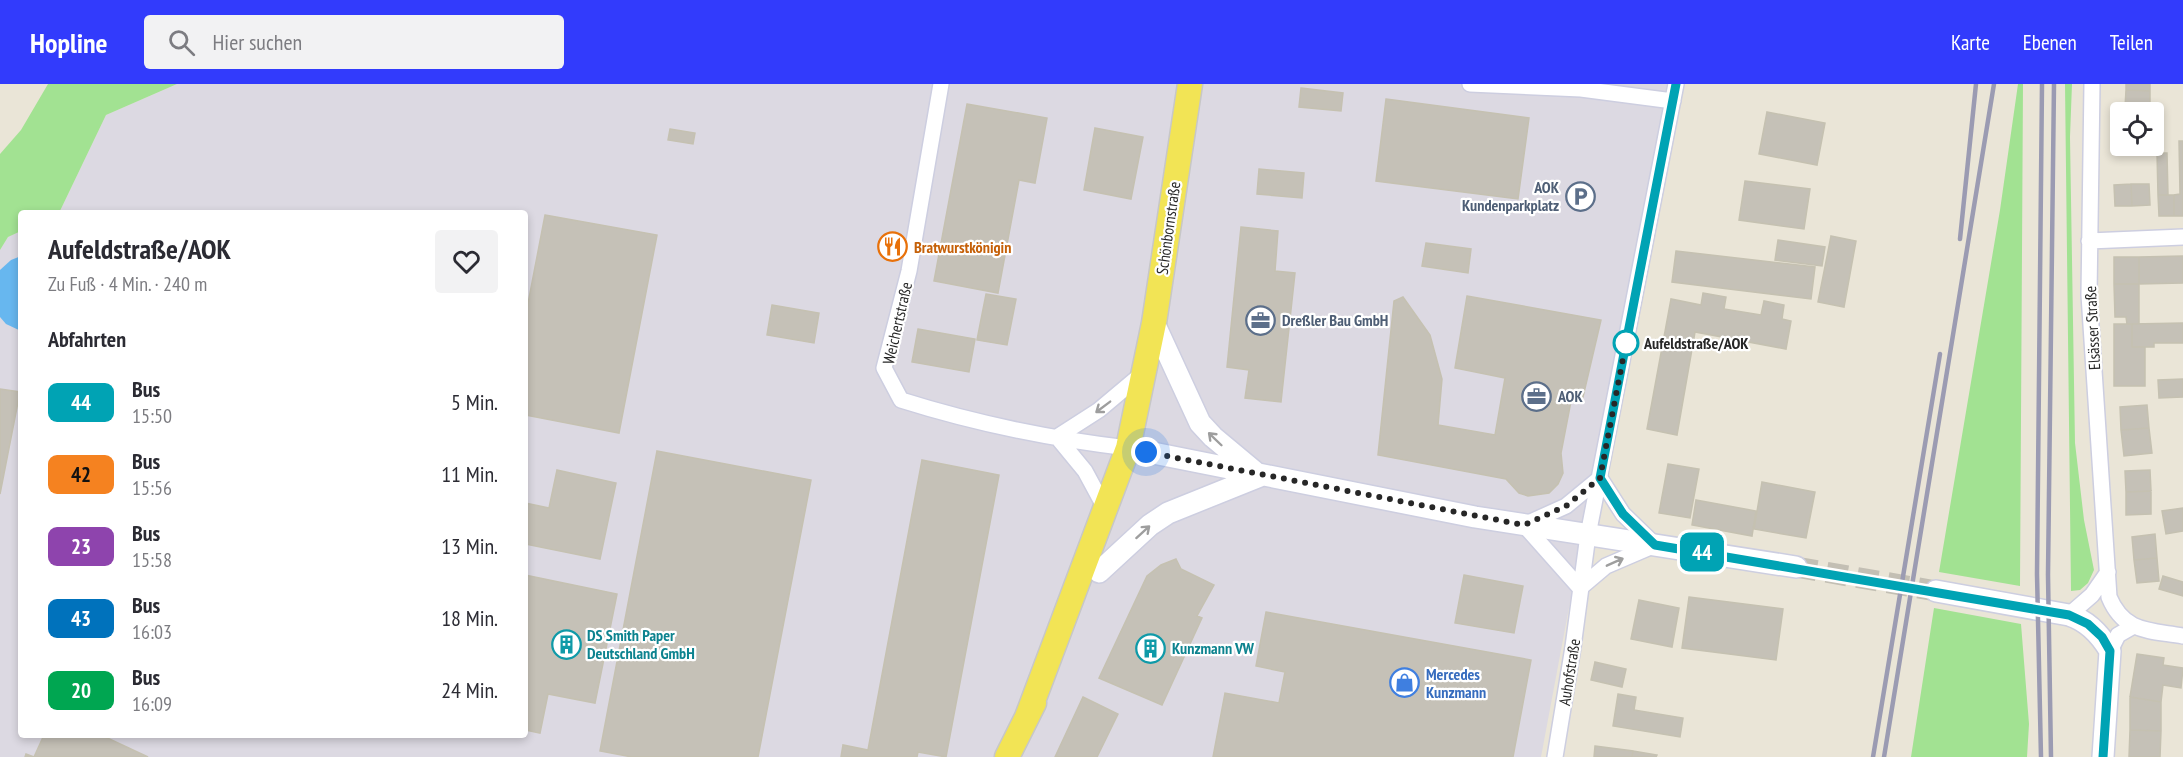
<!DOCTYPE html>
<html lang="de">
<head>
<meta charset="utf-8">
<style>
  :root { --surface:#fff; --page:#f2f2f3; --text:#2b2b33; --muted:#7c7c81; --accent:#323bfc }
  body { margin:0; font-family:"PT Sans Narrow",sans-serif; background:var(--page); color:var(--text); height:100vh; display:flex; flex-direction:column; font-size:22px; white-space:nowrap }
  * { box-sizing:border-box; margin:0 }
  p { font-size:20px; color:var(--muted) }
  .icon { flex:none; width:33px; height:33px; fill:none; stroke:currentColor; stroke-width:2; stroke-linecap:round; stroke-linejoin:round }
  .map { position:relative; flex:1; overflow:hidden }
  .side { position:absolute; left:18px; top:126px; width:510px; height:528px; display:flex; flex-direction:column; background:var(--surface); border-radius:6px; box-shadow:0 3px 9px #0003 }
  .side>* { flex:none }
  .badge { padding:0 12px; border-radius:9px; font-size:21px; line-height:39px }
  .tools { position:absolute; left:2110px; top:18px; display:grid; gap:12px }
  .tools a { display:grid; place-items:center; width:54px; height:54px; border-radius:6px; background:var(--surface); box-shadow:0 3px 9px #0003; font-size:30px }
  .you { position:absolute; width:30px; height:30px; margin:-15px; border:4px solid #fff; border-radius:50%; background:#1a73e8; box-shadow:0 0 0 9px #1a73e833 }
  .map>.badge { position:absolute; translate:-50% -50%; box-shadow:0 0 0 3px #fff }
  h2 { padding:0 30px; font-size:22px; line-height:54px }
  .round { display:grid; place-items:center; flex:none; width:63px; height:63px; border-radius:6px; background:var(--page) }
  .head { display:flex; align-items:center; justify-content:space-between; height:102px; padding:0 30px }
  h1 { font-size:28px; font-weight:600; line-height:45px }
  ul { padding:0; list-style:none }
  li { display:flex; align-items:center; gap:18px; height:72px; padding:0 30px }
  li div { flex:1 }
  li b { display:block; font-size:22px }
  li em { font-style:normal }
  li .badge { min-width:66px; font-weight:700; text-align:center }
  header { display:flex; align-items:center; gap:36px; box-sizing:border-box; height:84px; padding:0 30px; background:var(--accent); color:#fff }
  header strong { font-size:28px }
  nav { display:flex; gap:33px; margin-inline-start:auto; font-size:21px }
  .search { width:420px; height:54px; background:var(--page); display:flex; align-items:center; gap:15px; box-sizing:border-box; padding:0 21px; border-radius:6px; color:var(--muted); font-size:22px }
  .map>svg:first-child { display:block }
  .industrial { fill:#dcd9e2 }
  .green { fill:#a2e292 }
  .water { fill:#67b7ef }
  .building { fill:#c5c1b7; stroke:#c5c1b1; stroke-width:1.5 }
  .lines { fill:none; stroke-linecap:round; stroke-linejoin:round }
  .secondary-tunnel { stroke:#c3bfb4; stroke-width:21; stroke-dasharray:21 10; stroke-linecap:butt }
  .minor-casing { stroke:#cdcee0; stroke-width:18 }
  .secondary-casing { stroke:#cdcee0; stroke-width:24 }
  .primary-casing { stroke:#c7c7c7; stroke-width:27 }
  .minor { stroke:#fff; stroke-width:15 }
  .secondary { stroke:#fff; stroke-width:21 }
  .primary { stroke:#f2e455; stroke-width:24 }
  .rail { stroke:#9b9bb2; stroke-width:4.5 }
  .oneway { stroke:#9e9e9e }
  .line-casing { stroke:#fff; stroke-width:14 }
  .line { stroke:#00a3b4; stroke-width:9 }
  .walk { stroke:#272727; stroke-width:6; stroke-dasharray:0 10.8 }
  .stop-dot { fill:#fff; stroke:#00a3b4; stroke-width:3 }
  .labels { text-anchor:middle; stroke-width:4.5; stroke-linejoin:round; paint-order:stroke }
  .service-label { font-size:16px; font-weight:bold; fill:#4e5e75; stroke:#fff; text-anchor:start }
  .street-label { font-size:16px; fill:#272727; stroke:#fff }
  .food-label { font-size:16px; font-weight:bold; fill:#c56008; stroke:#fff; text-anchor:start }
  .stop-label { font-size:16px; font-weight:bold; fill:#272727; stroke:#fff; text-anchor:start }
  .culture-label { font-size:16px; font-weight:bold; fill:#0d838f; stroke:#fff; text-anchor:start }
  .shop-label { font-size:16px; font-weight:bold; fill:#366cbe; stroke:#fff; text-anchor:start }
</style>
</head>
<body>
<header>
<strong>Hopline</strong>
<div class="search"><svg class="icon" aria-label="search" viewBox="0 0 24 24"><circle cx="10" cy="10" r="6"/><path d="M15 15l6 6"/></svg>Hier suchen</div>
<nav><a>Karte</a><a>Ebenen</a><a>Teilen</a></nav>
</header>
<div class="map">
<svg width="2183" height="673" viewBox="0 0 2183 673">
  <rect width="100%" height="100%" fill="#eae5d7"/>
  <path class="industrial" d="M177 0H1667L1541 673H0V166L8 153 21 147V651H525V129H59L106 31Z"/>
  <path class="green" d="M48 0H177L106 31 59 129H21V147L8 153 0 166V70L21 46Z
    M2018 0H2023L2020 502 1939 488 2000 126Z
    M2065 0H2072L2070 53 2075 359 2084 436 2094 486 2088 499 2080 506 2071 507Z
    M1934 524 2021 540 2029 640 2027 673H1911Z"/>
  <path class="water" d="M21 172V247L6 240 0 233V186L11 176Z"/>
  <path class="building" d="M2126 0H2150V7L2126 6Z
    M1301 4 1343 9 1341 27 1299 23Z
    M2126 6 2150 7V24H2125Z
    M1386 15 1529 34 1518 115 1376 97Z
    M967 20 1047 34 1035 99 1019 96 998 209 934 197Z
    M1767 28 1825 39 1817 81 1759 70Z
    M1095 44 1143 53 1131 115 1084 106Z
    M670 45 695 49 693 60 668 56Z
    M2179 57H2183V132H2174V111L2180 110Z
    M2157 69H2167L2168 111H2158Z
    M1259 85 1304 89 1302 114 1257 110Z
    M1745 97 1810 105 1804 145 1739 136Z
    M2131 100 2132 122H2115L2114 101Z
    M2131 100H2149L2150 121 2132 122Z
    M2158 111H2174V132H2159Z
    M545 131 657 151 619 349 525 331V235Z
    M1241 143 1278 147 1275 187 1295 189 1281 318 1245 314 1249 286 1227 283Z
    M1831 152 1856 157 1844 223 1818 218Z
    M1778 156 1825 163 1822 182 1775 176Z
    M1426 159 1471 165 1468 189 1422 182Z
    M1676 167 1815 183 1811 215 1672 198Z
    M2183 172V199L2139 200V173Z
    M2114 173H2139V200H2114Z
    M2114 200H2139V240H2127L2126 233H2115Z
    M1703 209 1726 213 1724 225 1761 231 1764 217 1784 221 1782 235 1791 237 1786 265 1695 248 1677 351 1647 345 1671 215 1701 221Z
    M986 210 1016 215 1007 261 977 256Z
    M1467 212 1601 236 1583 313 1572 312 1561 369 1563 389 1558 400 1549 409 1528 412 1519 409 1506 395 1378 371 1394 217 1403 213 1430 251 1442 295 1438 341 1495 351 1505 294 1455 284Z
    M772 221 819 229 814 259 767 251Z
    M2183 239V259H2154V263H2132V240Z
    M2114 240H2132V263H2145V302H2114Z
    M918 245 975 255 969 288 912 278Z
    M2183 295V313L2159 314 2158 296Z
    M0 305 20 308 0 410Z
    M2147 321 2149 344 2121 346 2120 323Z
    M2149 344 2152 369 2124 372 2121 346Z
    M657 367 811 396 758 673H632L600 667Z
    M922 376 999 391 946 673 918 668 917 673H841L843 661 868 666Z
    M1668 380 1699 385 1690 434 1659 429Z
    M557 386 616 399 600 475 525 460V419L549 424Z
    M2150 386 2151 407 2126 408 2125 387Z
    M1762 398 1815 408 1806 454 1754 445Z
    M2151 407V430L2126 431V408Z
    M1696 416 1756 427 1752 452 1692 441Z
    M2183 424V447L2166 450 2162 427Z
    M2155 450 2157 474 2134 476 2132 453Z
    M2157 474 2159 497 2137 499 2134 476Z
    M1176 475 1181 485 1214 501 1197 532 1202 534 1162 621 1099 594 1147 492 1161 481Z
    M525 491 617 510 595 619 548 610 540 649 525 646Z
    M1464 491 1523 502 1514 549 1455 539Z
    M2163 492 2183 498V512L2159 505Z
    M1689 513 1783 525 1776 576 1682 564Z
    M1639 516 1679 524 1672 563 1631 555Z
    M1266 528 1531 576 1513 673H1213L1225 609 1279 619 1285 588 1256 582Z
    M2137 570 2164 574 2163 581 2183 584 2181 604 2163 601 2161 618 2130 613Z
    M1595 578 1626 585 1622 603 1591 596Z
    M1618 610 1636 613 1634 626 1683 634 1680 653 1613 642Z
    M1083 613 1118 630 1097 673H1055Z
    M2130 613 2161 618V647L2130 646Z
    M2130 646 2161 647 2160 673H2129Z
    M44 651H101L148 673H25L26 670 34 673Z
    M1595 662 1633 667 1632 673H1594Z
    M1633 667 1657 671 1656 673H1632Z"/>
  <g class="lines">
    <path class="secondary-tunnel" d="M1796 483 1936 507"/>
    <defs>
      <path id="minor" d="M941 0 909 187 884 284 901 316C974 339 1052 355 1128 364
        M1470 0 1581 5 1673 17
        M2092 0 2089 211 2109 513C2124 549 2149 546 2183 552
        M2089 157 2183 153
        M1057 353 1099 326 1143 289
        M1057 353 1085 387 1105 424
        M1580 504 1606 482 1655 461 1623 430 1600 394
        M1580 504 1524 441 1566 422 1600 394
        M2069 531 2092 511 2108 488
        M2110 567 2118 551 2132 543
        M1555 673 1573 563 1588 451 1676 0"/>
      <path id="secondary" d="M1154 239 1200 339 1213 353 1255 388
        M1128 364 1475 433 1796 483
        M1099 488 1150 441 1168 429 1260 392
        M1936 507 2069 531C2088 537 2100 550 2110 567L2103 673"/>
      <path id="primary" d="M1027 633 1128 364 1154 239 1190 0
        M1007 673 1034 619"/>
    </defs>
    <use href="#minor" class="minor-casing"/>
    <use href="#secondary" class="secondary-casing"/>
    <use href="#primary" class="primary-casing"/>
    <use href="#minor" class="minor"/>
    <use href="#secondary" class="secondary"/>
    <use href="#primary" class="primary"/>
    <path class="rail" d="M1960 155 1976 0
      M1873 673 1940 270
      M1884 673 1994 0
      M2041 673 2037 490 2042 0
      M2051 673 2048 491 2054 0"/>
  </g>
  <defs><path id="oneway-shaft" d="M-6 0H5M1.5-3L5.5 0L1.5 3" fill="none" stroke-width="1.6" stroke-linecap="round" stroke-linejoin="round" transform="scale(1.5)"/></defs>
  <g class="oneway">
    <use href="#oneway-shaft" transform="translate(1103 323) rotate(143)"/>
    <use href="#oneway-shaft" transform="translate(1215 355) rotate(-136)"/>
    <use href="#oneway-shaft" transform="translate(1143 448) rotate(-42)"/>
    <use href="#oneway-shaft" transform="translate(1615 478) rotate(-24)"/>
  </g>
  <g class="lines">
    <defs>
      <path id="line" d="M1676 0 1600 394 1623 430 1655 461 2069 531 2088 540 2102 553 2110 567 2103 673"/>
    </defs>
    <use href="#line" class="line-casing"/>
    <use href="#line" class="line"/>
    <path class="walk" d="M1146 368 1524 441 1566 422 1600 394 1626 259"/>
  </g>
  <defs>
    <symbol id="parking-ring" viewBox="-11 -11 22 22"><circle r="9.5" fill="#fff" stroke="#5c6f8a" stroke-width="1.5"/><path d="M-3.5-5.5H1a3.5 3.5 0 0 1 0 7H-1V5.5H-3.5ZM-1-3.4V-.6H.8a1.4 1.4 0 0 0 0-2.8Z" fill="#5c6f8a"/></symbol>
    <symbol id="restaurant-ring" viewBox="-11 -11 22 22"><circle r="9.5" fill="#fff" stroke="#e8710a" stroke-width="1.5"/><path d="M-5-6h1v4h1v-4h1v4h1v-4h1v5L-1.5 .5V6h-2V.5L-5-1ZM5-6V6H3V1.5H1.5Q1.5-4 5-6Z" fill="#e8710a"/></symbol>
    <symbol id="office-ring" viewBox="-11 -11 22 22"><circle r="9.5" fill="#fff" stroke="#5c6f8a" stroke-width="1.5"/><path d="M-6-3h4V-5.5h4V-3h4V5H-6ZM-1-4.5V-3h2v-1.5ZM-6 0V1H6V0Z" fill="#5c6f8a"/></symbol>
    <symbol id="building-ring" viewBox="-11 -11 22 22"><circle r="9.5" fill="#fff" stroke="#0f9aa8" stroke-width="1.5"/><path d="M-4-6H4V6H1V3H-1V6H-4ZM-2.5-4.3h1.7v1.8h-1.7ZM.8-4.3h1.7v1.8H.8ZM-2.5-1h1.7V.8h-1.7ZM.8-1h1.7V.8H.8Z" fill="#0f9aa8"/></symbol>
    <symbol id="shop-ring" viewBox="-11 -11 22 22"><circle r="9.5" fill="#fff" stroke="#3f7fe0" stroke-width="1.5"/><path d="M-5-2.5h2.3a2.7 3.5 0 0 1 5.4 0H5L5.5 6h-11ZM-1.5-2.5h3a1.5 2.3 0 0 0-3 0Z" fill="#3f7fe0"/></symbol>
  </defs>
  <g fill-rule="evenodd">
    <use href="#parking-ring" x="1564" y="96" width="33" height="33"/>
    <use href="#restaurant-ring" x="876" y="146" width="33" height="33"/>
    <use href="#office-ring" x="1244" y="220" width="33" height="33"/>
    <use href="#office-ring" x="1520" y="296" width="33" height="33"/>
    <use href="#building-ring" x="550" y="544" width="33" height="33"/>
    <use href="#building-ring" x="1134" y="548" width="33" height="33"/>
    <use href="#shop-ring" x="1388" y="582" width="33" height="33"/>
  </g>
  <circle class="stop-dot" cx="1626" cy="259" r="12"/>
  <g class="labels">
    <g class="service-label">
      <text x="1559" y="109" text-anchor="end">AOK<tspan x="1559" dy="18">Kundenparkplatz</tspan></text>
      <text x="1282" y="242">Dreßler Bau GmbH</text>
      <text x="1558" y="318">AOK</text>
    </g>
    <g class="street-label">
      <text transform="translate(1168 144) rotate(-82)" y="6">Schönbornstraße</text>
      <text transform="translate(897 239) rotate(-77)" y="6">Weichertstraße</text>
      <text transform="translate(2092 244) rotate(-93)" y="6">Elsässer Straße</text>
      <text transform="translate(1569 588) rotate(-81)" y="6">Auhofstraße</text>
    </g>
    <g class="food-label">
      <text x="914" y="169">Bratwurstkönigin</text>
    </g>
    <g class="stop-label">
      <text x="1644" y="265">Aufeldstraße/AOK</text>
    </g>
    <g class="culture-label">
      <text x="587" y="557">DS Smith Paper<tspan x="587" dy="18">Deutschland GmbH</tspan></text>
      <text x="1172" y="570">Kunzmann VW</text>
    </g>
    <g class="shop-label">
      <text x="1426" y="596">Mercedes<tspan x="1426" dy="18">Kunzmann</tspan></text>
    </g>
  </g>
</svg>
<div class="tools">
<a><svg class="icon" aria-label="locate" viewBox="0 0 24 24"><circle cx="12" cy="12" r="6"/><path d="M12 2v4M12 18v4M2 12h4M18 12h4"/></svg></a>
</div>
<div class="you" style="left:1146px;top:368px"></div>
<b class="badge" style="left:1702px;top:468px;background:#00a3b4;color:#fff">44</b>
<section class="side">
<div class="head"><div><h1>Aufeldstraße/AOK</h1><p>Zu Fuß · 4 Min. · 240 m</p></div><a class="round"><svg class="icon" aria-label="heart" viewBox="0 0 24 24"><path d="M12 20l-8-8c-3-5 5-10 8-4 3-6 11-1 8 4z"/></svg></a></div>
<h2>Abfahrten</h2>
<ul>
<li><span class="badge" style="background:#00a3b4;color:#fff">44</span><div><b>Bus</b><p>15:50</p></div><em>5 Min.</em></li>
<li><span class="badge" style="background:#f58220;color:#111">42</span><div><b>Bus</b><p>15:56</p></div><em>11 Min.</em></li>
<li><span class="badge" style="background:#8e44ad;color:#fff">23</span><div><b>Bus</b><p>15:58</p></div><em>13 Min.</em></li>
<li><span class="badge" style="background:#0072bc;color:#fff">43</span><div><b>Bus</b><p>16:03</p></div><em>18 Min.</em></li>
<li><span class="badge" style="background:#00a651;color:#fff">20</span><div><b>Bus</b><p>16:09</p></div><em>24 Min.</em></li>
</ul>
</section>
</div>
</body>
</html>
